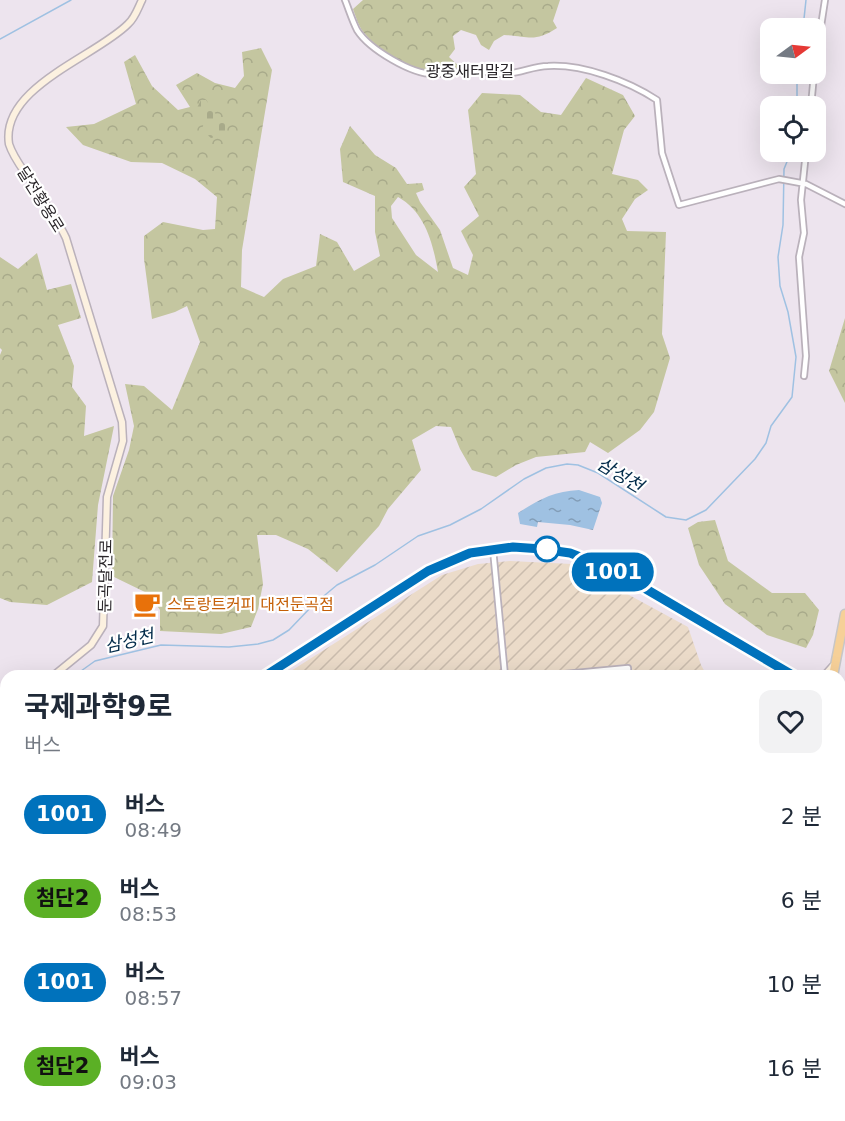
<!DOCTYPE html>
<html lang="ko">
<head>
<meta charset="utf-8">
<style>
  :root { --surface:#fff; --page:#f2f2f3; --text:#1f2937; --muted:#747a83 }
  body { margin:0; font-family:"DejaVu Sans","Noto Sans KR",sans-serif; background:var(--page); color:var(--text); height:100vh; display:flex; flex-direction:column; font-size:22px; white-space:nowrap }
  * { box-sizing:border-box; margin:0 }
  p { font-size:20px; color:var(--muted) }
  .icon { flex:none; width:33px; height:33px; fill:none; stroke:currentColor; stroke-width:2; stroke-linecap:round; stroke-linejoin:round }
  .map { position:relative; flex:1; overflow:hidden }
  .details { position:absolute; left:0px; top:670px; width:846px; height:452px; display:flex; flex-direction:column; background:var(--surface); border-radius:18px 18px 0 0; box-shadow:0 6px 24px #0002 }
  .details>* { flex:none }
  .badge { padding:0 12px; border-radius:20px; font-size:21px; line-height:39px }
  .needle { width:39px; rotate:75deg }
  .buttons { position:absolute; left:760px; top:18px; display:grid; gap:12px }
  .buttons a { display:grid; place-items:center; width:66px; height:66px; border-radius:12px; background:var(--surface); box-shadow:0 6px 24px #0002; font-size:30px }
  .map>.badge { position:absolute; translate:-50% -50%; box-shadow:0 0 0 3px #fff }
  .round { display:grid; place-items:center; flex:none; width:63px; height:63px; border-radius:12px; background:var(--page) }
  .head { display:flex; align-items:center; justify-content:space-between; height:102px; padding:0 24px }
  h1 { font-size:28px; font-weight:700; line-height:45px }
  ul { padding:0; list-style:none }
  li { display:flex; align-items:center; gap:18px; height:84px; padding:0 24px }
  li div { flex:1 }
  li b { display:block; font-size:22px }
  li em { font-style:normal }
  li .badge { min-width:66px; font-weight:700; text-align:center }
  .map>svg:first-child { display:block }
  .industrial { fill:url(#industrial-furrows) }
  .forest { fill:url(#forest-crowns); fill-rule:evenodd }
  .cemetery { fill:url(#cemetery-stones) }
  .water { fill:url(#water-ripples) }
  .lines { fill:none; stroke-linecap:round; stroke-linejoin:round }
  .stream { stroke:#9fc1e2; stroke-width:1.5 }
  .highway-tunnel { stroke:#c6bec7; stroke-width:8; stroke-dasharray:8 4; stroke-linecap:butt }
  .street-casing { stroke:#bab1bb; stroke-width:8 }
  .secondary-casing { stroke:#bab1bb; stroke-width:9 }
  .highway-casing { stroke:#c7c6c7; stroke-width:11 }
  .street { stroke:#fff; stroke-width:4.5 }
  .secondary { stroke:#fcf1e0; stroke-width:6 }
  .highway { stroke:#f6d098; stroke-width:8 }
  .line-casing { stroke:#fff; stroke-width:14 }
  .line { stroke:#0072bc; stroke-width:9 }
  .stop-dot { fill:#fff; stroke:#0072bc; stroke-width:3 }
  .labels { text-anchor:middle; stroke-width:4.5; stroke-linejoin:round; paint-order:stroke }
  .street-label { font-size:16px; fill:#292529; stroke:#fff }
  .food-label { font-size:16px; fill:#c56008; stroke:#fff; text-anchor:start }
  .water-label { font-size:18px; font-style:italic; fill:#022b4a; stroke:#fff }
</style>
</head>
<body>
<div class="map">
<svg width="845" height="1121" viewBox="0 0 845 1121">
  <defs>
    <pattern id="industrial-furrows" width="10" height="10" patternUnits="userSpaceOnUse" patternTransform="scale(1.5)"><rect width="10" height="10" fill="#ebdbc9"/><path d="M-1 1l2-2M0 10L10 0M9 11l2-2" fill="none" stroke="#cabcad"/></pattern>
    <pattern id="forest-crowns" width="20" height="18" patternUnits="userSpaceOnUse" patternTransform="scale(1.5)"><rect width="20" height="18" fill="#c4c6a0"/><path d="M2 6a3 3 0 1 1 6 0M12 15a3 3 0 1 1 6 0" fill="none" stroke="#a8aa8a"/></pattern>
    <pattern id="cemetery-stones" width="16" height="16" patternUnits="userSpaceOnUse" patternTransform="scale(1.5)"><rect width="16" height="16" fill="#c4c6a0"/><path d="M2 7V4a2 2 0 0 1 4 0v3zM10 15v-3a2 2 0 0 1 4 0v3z" fill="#a8aa8a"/></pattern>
    <pattern id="water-ripples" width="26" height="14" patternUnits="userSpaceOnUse" patternTransform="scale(1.5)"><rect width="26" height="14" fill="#9fc1e2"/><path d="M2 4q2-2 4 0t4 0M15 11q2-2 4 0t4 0" fill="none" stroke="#829db7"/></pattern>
  </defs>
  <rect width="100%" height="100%" fill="#ede4ee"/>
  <path class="industrial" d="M510 561 572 564 688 627 701 665 707 676H283L442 575 478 564Z"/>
  <path class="forest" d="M363 0H560L553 21 557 28C534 43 529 36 504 35L494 41 489 50 481 45 476 35 461 30 453 36 455 49 449 57 461 68C452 69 442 72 433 71 410 70 380 52 365 34 359 28 356 17 353 9Z
    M261 48 272 70 242 250 241 287 264 297 283 279 316 266 320 234 337 242 354 271 380 256 375 232V196L343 182 340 149 350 126 375 155 396 168 407 184 422 183 424 190 416 193 420 202 440 230 453 268 468 275 473 255 461 231 479 216 464 187 476 174 468 110 482 93 520 95 541 112 561 115 586 78 623 95 635 116 624 130 612 174 638 180 648 190 635 199 622 219 627 231 666 232 662 334 670 358 654 412 640 430 608 453 590 442 585 452 536 457 516 465 496 477 472 470 460 449 451 427 436 426 412 440 421 470 388 509 379 526 337 572 308 549 276 535H257L263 584 258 609 251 627 221 634 160 631V610L149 594 112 576 113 496 129 450 134 426 125 384 144 386 172 410 200 342 187 306 175 312 152 319 144 259V236L163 222 203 230 215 229 217 197 195 179 162 163 131 162 83 145 66 127 94 124 136 104 124 62 135 55 152 86 178 110 190 107 176 85 197 73 215 83 235 88 244 76 242 52ZM398 197C425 212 433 243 438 272L416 255 392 218 391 206Z
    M37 253 47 290 71 284 81 318 58 325 74 366 72 387 86 406 84 436 114 426 98 505 92 582 47 605 10 602 0 598V355L2 350 0 348V257L18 269Z
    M845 318V403L829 371Z
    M715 520 728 561 772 593H805L819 610 813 635 806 648 767 635 725 604 699 565 688 528 698 522Z
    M845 1001V1121H469L466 1116H840V1006Z
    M6 1046V1116H450V1121H0V1048Z"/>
  <path class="cemetery" d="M201 100H206L217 116 227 124V130L220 136 211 138 202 130 204 122 198 120 197 108Z"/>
  <path class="water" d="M579 490 600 497 602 503 593 530 570 525 538 522 537 527 520 524 518 513C538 500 554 491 579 490Z"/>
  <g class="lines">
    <path class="stream" d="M803 28 806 0
      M0 39 71 0
      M797 106V74
      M74 676 95 661 161 645 229 647 258 644 273 640 289 630 313 605 337 585 375 565 418 536 450 525 481 509 524 479 546 468 567 464 578 465 598 473 666 517 686 520 706 510 755 459 766 443 771 426 792 397 796 357 788 312 780 286 778 257 783 225 784 169 791 152
      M0 844 6 840"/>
    <path class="highway-tunnel" d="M713 1121 717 1116
      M749 1121 752 1116"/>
    <defs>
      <path id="street" d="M345 0C349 10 352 20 357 30 369 49 412 75 435 74 449 74 462 70 476 70 485 71 494 75 503 74 519 74 533 66 548 66 583 64 628 81 657 100L662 153 679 205 779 179 806 184 845 204
        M816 59 825 0
        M811 106 814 74
        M804 376 806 356 799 257 804 233 801 200 806 152
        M493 549 505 676
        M543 676 628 668V676
        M0 743H6
        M0 770H6
        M0 812 6 793"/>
      <path id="secondary" d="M53 676 91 645 103 626 107 497 123 441 122 422 66 238C56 217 43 199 30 180 22 168 13 157 9 144 0 87 97 56 128 24 135 18 138 8 142 0
        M265 676 428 571 470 553 513 547 542 549 570 553 591 561 634 582 794 676
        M824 676 833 666
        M840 703 845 706
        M0 713H6
        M0 1018 6 1017"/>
      <path id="highway" d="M833 676 845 614
        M840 805 845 779
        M840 915 845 889
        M840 935 845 922"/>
    </defs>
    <use href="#street" class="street-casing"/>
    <use href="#secondary" class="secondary-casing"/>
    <use href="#highway" class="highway-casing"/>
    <use href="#street" class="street"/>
    <use href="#secondary" class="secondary"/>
    <use href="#highway" class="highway"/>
  </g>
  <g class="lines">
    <defs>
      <path id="line" d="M265 676 428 571 470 553 513 547 542 549 570 553 591 561 634 582 794 676"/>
    </defs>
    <use href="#line" class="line-casing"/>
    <use href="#line" class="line"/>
  </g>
  <defs>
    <symbol id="cafe-bare" viewBox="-9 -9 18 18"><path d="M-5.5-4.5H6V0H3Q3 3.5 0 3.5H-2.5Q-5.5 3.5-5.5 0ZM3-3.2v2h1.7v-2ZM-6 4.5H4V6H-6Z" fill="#e8710a" stroke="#fff" stroke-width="2.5" paint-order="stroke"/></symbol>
  </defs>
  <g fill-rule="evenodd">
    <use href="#cafe-bare" x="128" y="585" width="38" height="38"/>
  </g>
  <circle class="stop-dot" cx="547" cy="549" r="12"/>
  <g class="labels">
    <g class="street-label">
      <text x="470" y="77">광중새터말길</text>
      <text transform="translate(41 199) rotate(58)" y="6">달전황용로</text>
      <text transform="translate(105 576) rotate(-89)" y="6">둔곡달전로</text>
    </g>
    <g class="food-label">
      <text x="167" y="610">스토랑트커피 대전둔곡점</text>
    </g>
    <g class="water-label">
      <text transform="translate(620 475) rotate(31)" y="6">삼성천</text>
      <text transform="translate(129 641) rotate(-13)" y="6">삼성천</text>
    </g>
  </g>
</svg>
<div class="buttons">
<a><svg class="needle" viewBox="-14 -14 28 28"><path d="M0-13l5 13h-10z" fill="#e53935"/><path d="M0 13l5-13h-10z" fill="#747a83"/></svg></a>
<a><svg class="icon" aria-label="locate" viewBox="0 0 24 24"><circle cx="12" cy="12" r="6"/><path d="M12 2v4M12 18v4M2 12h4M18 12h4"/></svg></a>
</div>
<b class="badge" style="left:613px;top:572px;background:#0072bc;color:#fff">1001</b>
<section class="details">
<div class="head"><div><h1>국제과학9로</h1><p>버스</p></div><a class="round"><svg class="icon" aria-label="heart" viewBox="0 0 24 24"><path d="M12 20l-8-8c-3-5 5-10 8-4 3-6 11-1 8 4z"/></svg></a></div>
<ul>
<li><span class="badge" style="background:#0072bc;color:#fff">1001</span><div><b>버스</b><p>08:49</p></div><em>2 분</em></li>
<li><span class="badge" style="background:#5bb025;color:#111">첨단2</span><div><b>버스</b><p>08:53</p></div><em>6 분</em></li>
<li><span class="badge" style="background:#0072bc;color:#fff">1001</span><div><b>버스</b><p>08:57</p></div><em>10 분</em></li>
<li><span class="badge" style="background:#5bb025;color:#111">첨단2</span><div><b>버스</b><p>09:03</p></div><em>16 분</em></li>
</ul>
</section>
</div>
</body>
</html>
